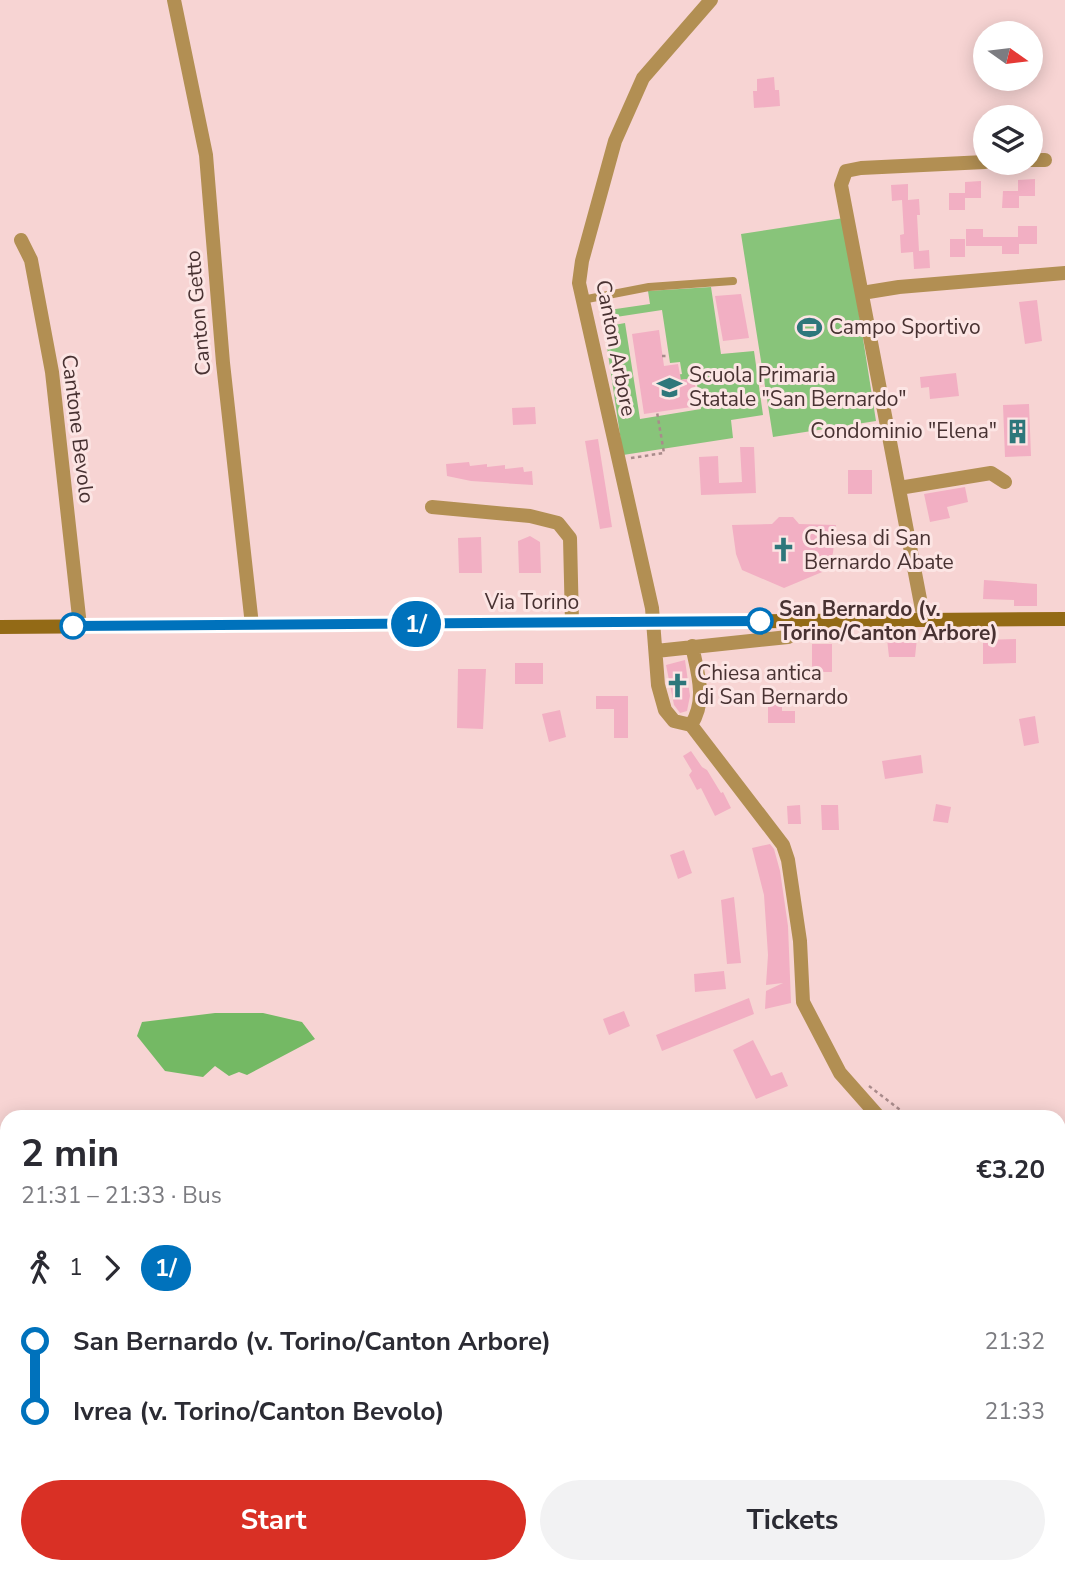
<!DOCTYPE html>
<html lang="en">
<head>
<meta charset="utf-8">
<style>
  :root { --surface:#fff; --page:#f2f2f3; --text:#2b2b33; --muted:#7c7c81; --accent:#d93025 }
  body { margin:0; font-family:"Nunito Sans",sans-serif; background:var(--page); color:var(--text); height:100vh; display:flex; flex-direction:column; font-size:26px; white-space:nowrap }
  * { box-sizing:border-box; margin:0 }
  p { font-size:23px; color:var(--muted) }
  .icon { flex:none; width:38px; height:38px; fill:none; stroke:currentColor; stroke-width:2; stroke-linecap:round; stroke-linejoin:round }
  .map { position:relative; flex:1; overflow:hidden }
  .side { position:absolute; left:0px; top:1110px; width:1066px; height:464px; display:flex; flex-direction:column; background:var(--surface); border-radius:21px 21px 0 0; box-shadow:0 4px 18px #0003 }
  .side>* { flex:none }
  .badge { padding:0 14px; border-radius:23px; font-size:24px; line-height:46px }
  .needle { width:46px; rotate:104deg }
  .tools { position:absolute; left:973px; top:21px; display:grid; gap:14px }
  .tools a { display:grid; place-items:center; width:70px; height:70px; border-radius:50%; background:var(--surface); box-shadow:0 4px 18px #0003; font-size:35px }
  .map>.badge { position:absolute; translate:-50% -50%; box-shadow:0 0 0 4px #fff }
  .legs { display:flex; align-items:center; gap:10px; height:77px; padding:0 21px; font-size:23px }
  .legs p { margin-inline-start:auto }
  .overview { display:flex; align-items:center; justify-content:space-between; height:119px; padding:0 21px }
  h1 { font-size:38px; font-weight:700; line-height:52px }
  .primary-button { display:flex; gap:14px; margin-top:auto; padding:14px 21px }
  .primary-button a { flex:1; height:80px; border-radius:42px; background:var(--accent); color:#fff; font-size:28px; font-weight:700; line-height:80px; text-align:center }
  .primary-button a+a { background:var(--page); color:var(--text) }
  ul { padding:0 21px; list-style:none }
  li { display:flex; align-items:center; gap:24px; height:70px; font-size:26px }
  li i { display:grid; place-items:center; width:10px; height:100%; margin:0 9px; background:currentColor }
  li i::after { content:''; width:18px; height:18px; margin:-9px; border:5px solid; border-radius:50%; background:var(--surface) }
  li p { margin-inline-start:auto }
  li:first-child i { background:linear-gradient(#0000 50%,currentColor 0) }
  li:last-child i { background:linear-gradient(currentColor 50%,#0000 0) }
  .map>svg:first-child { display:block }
  .built { fill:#f8c4c2 }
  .green { fill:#88c47a }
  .forest { fill:#74b964 }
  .building { fill:#f2afc3 }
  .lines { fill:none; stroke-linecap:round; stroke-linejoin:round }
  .path { stroke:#a98b8b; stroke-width:2.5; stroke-dasharray:3.5 3.5; stroke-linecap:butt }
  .lane { stroke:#b28f53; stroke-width:8 }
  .street { stroke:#b28f53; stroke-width:14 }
  .secondary { stroke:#936a16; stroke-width:14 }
  .primary { stroke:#6d552b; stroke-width:18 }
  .line-1-casing { stroke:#fff; stroke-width:16 }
  .line-1 { stroke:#0072bc; stroke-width:10 }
  .stop-1-dot { fill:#fff; stroke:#0072bc; stroke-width:3.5 }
  .labels { text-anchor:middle; stroke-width:6; stroke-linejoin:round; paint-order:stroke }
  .street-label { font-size:21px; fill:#483232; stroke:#fce5e4 }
  .poi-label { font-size:21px; fill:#483232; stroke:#fce5e4; text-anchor:start }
  .stop-label { font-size:21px; font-weight:bold; fill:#483232; stroke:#fce5e4; text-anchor:start }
</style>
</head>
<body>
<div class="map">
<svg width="1065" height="1572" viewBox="0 0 1065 1572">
  <rect width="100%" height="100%" fill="#f7d4d3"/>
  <path class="built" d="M178 1566H990L991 1572H174Z"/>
  <path class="green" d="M844 218 876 421 773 437 741 234Z
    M711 287 721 354 754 351 763 415 731 420 733 438 623 455 604 327 625 323 640 419 701 409 696 378 670 381V376L682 374 680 362 670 363 662 310 603 319 602 311 650 304 648 291Z
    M1059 1516 1065 1532V1572H1009L1008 1566H1059Z"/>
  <path class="forest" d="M215 1013H263L302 1022 315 1039 247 1075 239 1072 229 1076 215 1066 203 1077 165 1071 137 1036 142 1022Z"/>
  <path class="building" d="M774 77 775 90H779L780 106 754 108 753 91H757V79Z
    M1035 179V196H1019V208H1002L1003 191H1018V180Z
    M981 181V198H965V210H949V193H965V182Z
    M908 184V200L919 199 920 215H917L919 251 929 250 930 268 914 269 913 252 901 253 900 235 904 234 902 200 892 201 891 185Z
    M1018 226H1037V244H1019V254H1002V246H966V229H983V237H1018Z
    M950 239H965V257H950Z
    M741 294 749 338 723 341 715 296Z
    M1037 300 1042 341 1025 344 1019 302Z
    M659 330 664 366 678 364 681 380 694 378 698 406 644 414 632 334Z
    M956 373 959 396 930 399 929 387 921 388 920 377Z
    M1029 404 1031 456 1005 457 1003 405Z
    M535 407 536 424 513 425 512 408Z
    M598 439 612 527 600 529 585 441Z
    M740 447H754L756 493 701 495 699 457 718 456 719 483 742 482Z
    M469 462 470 466 487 464V467L505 465V469L523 467 524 472 532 471 533 485 471 481 447 476 446 464Z
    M848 470H872V494H848Z
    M965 487 968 502 947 507 950 518 930 522 924 494Z
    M779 517H793L799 524 836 525 833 553 827 570 784 588 742 570 736 554 732 525 772 524Z
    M530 536 540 542 541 573H519L518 541Z
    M481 537 482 573H459L458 538Z
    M984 580 1037 584V606H1014V600L983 599Z
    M917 638 915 657H889L887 639Z
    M1016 639V663L983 664V640Z
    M812 644H832V672H812Z
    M685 660 690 696 687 711 680 713 674 705 666 665Z
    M515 663H543V684H515Z
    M458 669H486L483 729 457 728Z
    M596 696H628V738H614V709H596Z
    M768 704H782V711H795V723H768Z
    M560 710 566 737 549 742 542 714Z
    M1035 716 1039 743 1024 746 1019 719Z
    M691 751 702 767 707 770 721 793 723 792 731 808 715 816 701 788 697 790 689 775 692 771 683 756Z
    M921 755 923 773 885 779 882 761Z
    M936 804 951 807 948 823 933 821Z
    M800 805 801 824H788L787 806Z
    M821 805H838L839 830H822Z
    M770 844 774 849 780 871 788 926 791 1003 765 1009 766 991 783 983 766 985 768 955 764 895 752 848Z
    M684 850 692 873 678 879 670 855Z
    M734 897 741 963 727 964 721 900Z
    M724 971 726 989 695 992 694 974Z
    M749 998 754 1014 662 1051 656 1035Z
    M624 1011 630 1026 609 1035 603 1019Z
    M753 1040 771 1076 782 1072 788 1086 756 1099 733 1050Z"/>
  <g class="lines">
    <path class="path" d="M662 356H666
      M631 458 664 453 657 412
      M869 1086 908 1116
      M1059 1332H1065"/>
    <path class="lane" d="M582 300 649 287 733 281"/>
    <path class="street" d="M174 0 206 155 223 363 252 625
      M1031 160H1045
      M21 240 31 260 52 372 80 626
      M862 293 899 287 1065 273
      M899 488 991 473 1005 482
      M432 507 530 516 558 523 570 538 572 623
      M924 620 841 185 846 171 861 168 985 162
      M656 651 788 637 796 632 798 621
      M691 725 674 721 665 710 658 685 652 608 579 283 582 261 615 141 643 78 711 0
      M691 725 783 845 788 860 800 941 803 1002 840 1073 878 1116
      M691 725C707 700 698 674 692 646
      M437 1566 438 1572
      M747 1566V1572
      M997 1566V1572
      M204 1572 207 1566"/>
    <path class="secondary" d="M0 627 1065 619"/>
    <path class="primary" d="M0 1364 7 1367
      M1059 1367H1065
      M0 1490 7 1489
      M0 1507 7 1506
      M142 1572V1566
      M166 1572 170 1566"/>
  </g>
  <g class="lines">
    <defs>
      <path id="line-1" d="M73 626 760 621"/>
    </defs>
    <use href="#line-1" class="line-1-casing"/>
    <use href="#line-1" class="line-1"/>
  </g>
  <defs>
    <symbol id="stadium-bare" viewBox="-9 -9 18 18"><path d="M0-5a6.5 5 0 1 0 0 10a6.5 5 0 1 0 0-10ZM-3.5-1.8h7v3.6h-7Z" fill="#2e777b" stroke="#fce5e4" stroke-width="2.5" paint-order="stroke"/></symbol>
    <symbol id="school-bare" viewBox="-9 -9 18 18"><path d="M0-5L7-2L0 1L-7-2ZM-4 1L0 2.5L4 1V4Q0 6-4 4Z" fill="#2e777b" stroke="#fce5e4" stroke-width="2.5" paint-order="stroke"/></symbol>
    <symbol id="building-bare" viewBox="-9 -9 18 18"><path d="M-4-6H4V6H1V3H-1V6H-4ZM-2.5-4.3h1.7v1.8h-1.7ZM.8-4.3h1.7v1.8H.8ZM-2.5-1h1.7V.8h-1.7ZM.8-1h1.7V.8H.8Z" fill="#2e777b" stroke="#fce5e4" stroke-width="2.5" paint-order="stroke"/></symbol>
    <symbol id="church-bare" viewBox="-9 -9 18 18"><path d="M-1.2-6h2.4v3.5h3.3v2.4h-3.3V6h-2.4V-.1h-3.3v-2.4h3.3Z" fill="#2e777b" stroke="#fce5e4" stroke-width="2.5" paint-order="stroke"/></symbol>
  </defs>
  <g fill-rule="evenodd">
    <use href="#stadium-bare" x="792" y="310" width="35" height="35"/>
    <use href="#school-bare" x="652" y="370" width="35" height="35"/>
    <use href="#building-bare" x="1000" y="414" width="35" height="35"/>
    <use href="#church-bare" x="766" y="532" width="35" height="35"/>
    <use href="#church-bare" x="660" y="668" width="35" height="35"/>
  </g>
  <g class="stop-1-dot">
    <circle cx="760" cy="621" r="12"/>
    <circle cx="73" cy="626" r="12"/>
  </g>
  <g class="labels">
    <g class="street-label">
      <text transform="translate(198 313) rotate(-95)" y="7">Canton Getto</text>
      <text transform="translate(616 348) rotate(79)" y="7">Canton Arbore</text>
      <text transform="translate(78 429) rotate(83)" y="7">Cantone Bevolo</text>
      <text x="532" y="609">Via Torino</text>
    </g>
    <g class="poi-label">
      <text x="829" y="334">Campo Sportivo</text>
      <text x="689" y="382">Scuola Primaria<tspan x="689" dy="24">Statale "San Bernardo"</tspan></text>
      <text x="997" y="438" text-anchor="end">Condominio "Elena"</text>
      <text x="804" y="545">Chiesa di San<tspan x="804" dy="24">Bernardo Abate</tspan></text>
      <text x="697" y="680">Chiesa antica<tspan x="697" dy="24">di San Bernardo</tspan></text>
    </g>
    <g class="stop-label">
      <text x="779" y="616">San Bernardo (v.<tspan x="779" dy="24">Torino/Canton Arbore)</tspan></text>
    </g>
  </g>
</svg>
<div class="tools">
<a><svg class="needle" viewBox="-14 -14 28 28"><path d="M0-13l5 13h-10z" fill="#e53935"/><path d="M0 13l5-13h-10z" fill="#7c7c81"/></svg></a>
<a><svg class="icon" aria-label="layers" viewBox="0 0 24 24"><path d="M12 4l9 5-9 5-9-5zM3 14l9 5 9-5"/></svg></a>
</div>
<b class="badge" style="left:416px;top:624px;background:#0072bc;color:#fff">1/</b>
<section class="side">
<div class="overview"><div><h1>2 min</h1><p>21:31 – 21:33 · Bus</p></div><b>€3.20</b></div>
<div class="legs"><svg class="icon" aria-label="walk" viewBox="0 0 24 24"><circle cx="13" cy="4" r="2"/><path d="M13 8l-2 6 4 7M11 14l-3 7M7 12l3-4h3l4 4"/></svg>1<svg class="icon" aria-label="forward" viewBox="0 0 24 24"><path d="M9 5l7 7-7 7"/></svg><b class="badge" style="background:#0072bc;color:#fff">1/</b></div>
<ul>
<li><i style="color:#0072bc"></i><b>San Bernardo (v. Torino/Canton Arbore)</b><p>21:32</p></li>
<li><i style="color:#0072bc"></i><b>Ivrea (v. Torino/Canton Bevolo)</b><p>21:33</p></li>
</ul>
<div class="primary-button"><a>Start</a><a>Tickets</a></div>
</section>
</div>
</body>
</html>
